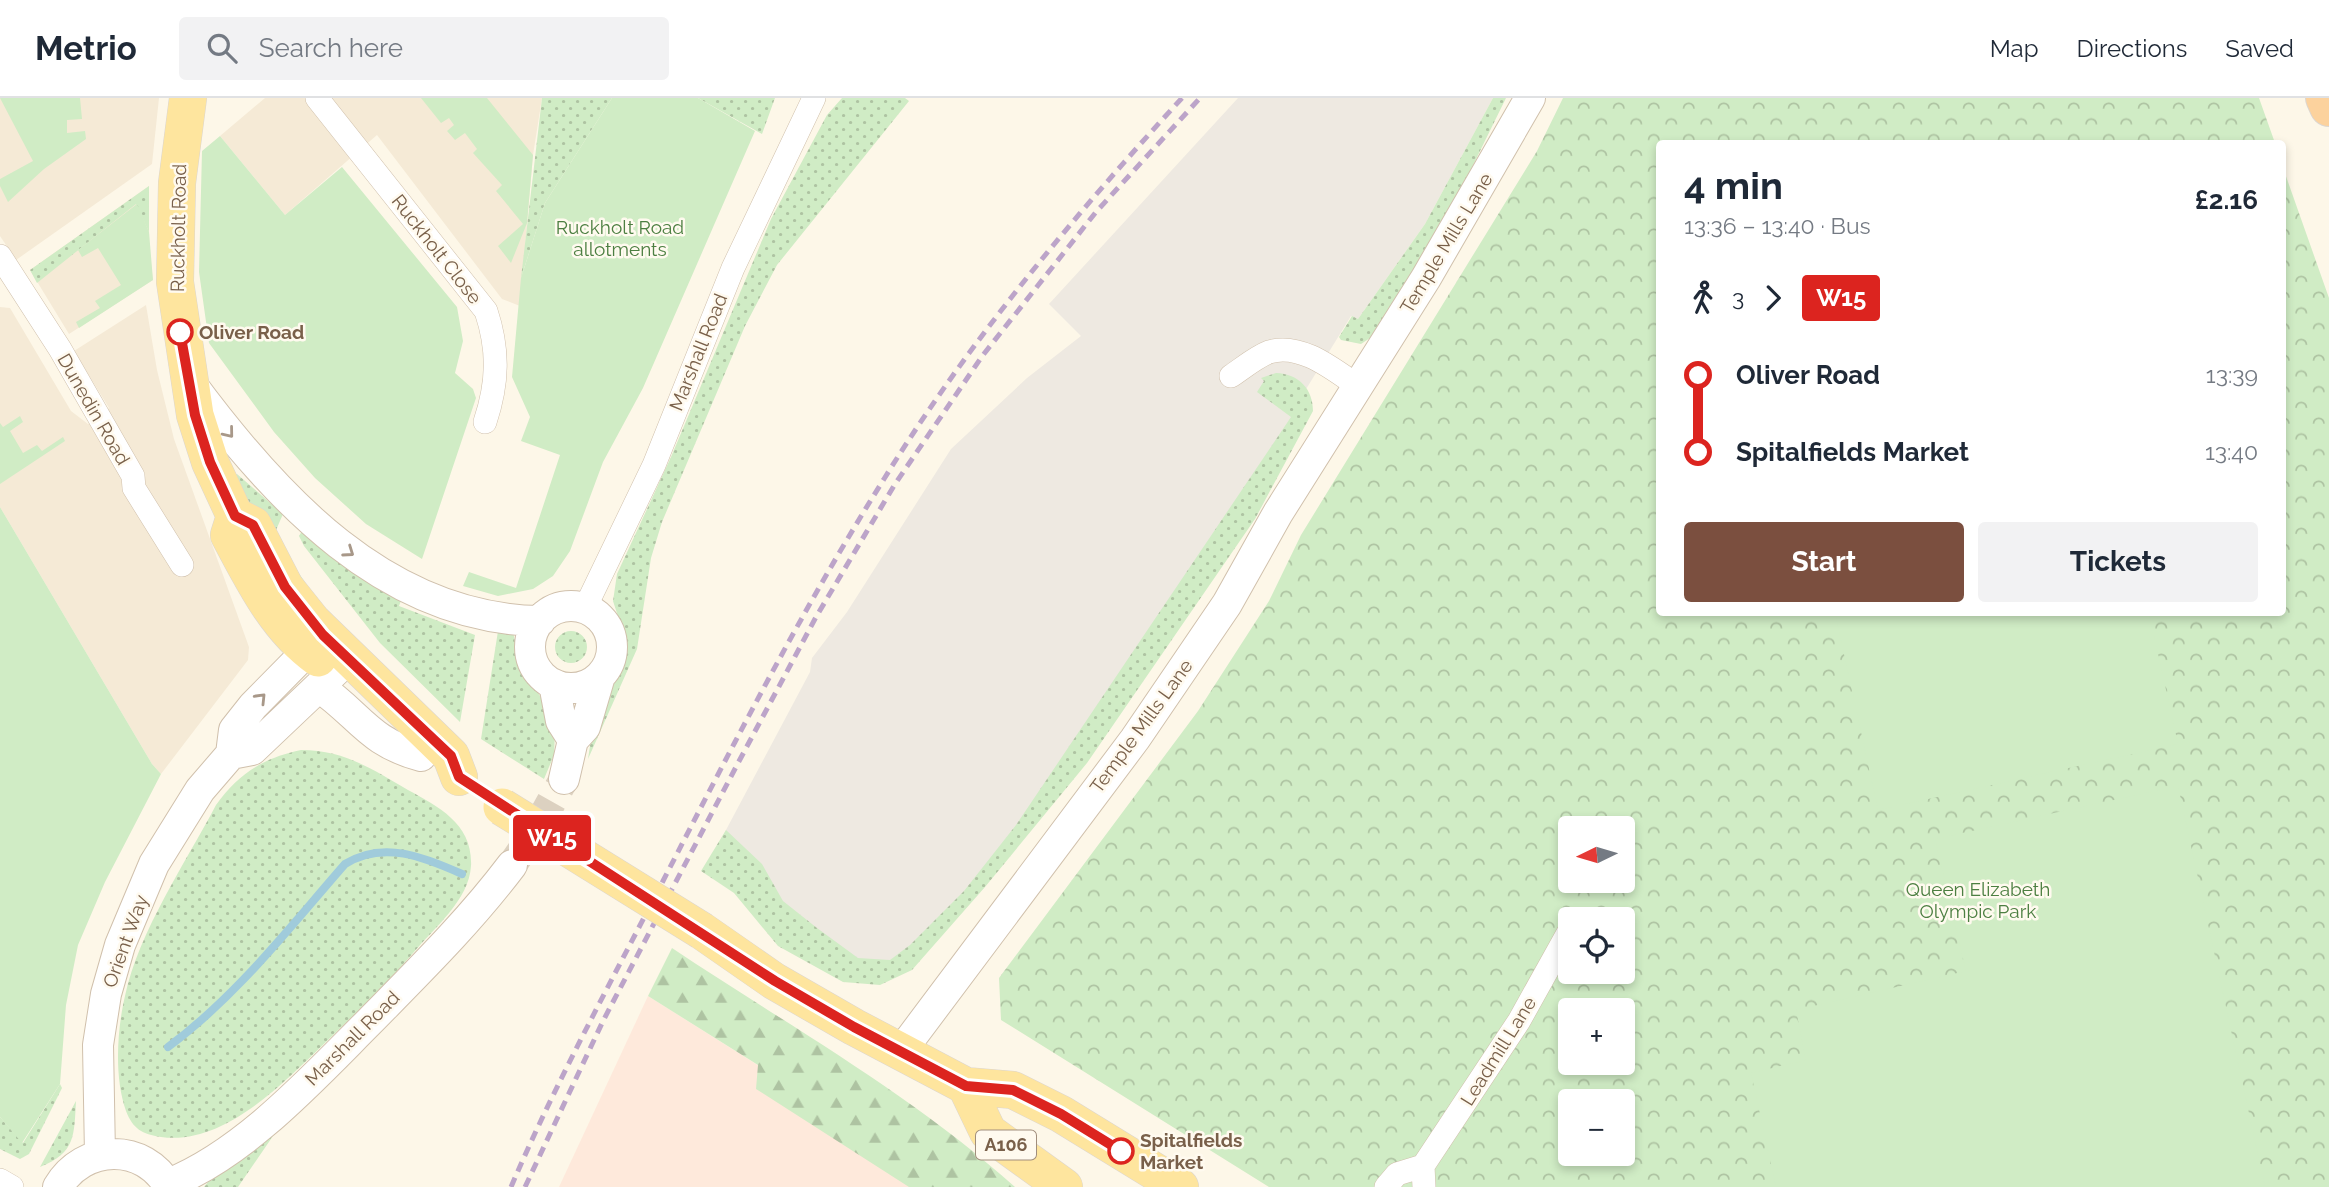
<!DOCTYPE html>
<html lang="en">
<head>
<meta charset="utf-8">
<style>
  :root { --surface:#fff; --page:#f2f2f3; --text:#1f2937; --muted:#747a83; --line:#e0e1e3; --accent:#7b4f3f }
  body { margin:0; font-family:Raleway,sans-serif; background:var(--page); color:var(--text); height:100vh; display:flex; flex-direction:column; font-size:26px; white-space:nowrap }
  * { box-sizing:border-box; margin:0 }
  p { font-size:23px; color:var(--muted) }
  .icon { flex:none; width:38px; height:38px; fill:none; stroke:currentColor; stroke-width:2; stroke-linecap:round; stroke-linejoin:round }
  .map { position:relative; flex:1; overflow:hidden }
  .panel { position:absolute; left:1656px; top:42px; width:630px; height:476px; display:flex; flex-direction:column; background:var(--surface); border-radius:7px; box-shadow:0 4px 10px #0003 }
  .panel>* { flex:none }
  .badge { padding:0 14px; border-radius:5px; font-size:24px; line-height:46px }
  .needle { width:46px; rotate:265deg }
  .controls { position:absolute; left:1558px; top:718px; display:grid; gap:14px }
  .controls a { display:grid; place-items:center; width:77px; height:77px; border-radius:7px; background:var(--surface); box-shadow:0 4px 10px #0003; font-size:35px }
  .map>.badge { position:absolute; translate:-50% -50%; box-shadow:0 0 0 4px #fff }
  .legs { display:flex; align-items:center; gap:10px; height:77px; padding:0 28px; font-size:23px }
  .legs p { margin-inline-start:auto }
  .summary { display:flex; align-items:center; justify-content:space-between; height:119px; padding:0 28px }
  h1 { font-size:38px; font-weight:700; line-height:52px }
  .cta { display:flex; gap:14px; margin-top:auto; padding:14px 28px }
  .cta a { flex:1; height:80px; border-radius:7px; background:var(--accent); color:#fff; font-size:28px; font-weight:700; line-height:80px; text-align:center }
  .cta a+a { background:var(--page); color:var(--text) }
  ul { padding:0 28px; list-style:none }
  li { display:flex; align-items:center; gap:24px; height:77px; font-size:26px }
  li i { display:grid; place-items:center; width:10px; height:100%; margin:0 9px; background:currentColor }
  li i::after { content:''; width:18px; height:18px; margin:-9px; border:5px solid; border-radius:50%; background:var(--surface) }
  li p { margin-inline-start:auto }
  li:first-child i { background:linear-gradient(#0000 50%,currentColor 0) }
  li:last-child i { background:linear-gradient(currentColor 50%,#0000 0) }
  header { display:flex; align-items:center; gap:42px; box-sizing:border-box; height:98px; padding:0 35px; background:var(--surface); border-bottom:2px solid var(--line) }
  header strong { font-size:33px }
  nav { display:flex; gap:38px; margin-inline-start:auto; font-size:24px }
  .search { width:490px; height:63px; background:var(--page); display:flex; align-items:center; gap:18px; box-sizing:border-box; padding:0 24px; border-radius:7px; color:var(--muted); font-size:26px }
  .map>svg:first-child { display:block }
  .residential { fill:#f5ead6 }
  .commercial { fill:#fee9db }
  .industrial { fill:#eee9e1 }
  .grass { fill:url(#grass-dots) }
  .forest { fill:url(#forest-firs) }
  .park { fill:url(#park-crowns); fill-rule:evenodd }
  .garden { fill:#d0ecc5 }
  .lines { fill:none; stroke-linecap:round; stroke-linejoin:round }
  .stream { stroke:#a0cbdb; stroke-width:8 }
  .tertiary-tunnel { stroke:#dcd1c0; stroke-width:30; stroke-dasharray:30 15; stroke-linecap:butt }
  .minor-casing { stroke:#d0c0ac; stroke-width:24 }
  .tertiary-casing { stroke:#d0c0ac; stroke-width:32 }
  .primary-casing { stroke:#dcd6d0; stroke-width:38 }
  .trunk-casing { stroke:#dcd6d0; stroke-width:40 }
  .minor { stroke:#fff; stroke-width:23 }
  .tertiary { stroke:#fff; stroke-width:30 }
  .primary { stroke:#fee59e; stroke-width:37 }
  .trunk { stroke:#fcd29d; stroke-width:38 }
  .rail { stroke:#bca4c9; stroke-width:5; stroke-dasharray:10 7; stroke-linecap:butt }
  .primary-bridge-casing { stroke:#dcd6d0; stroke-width:38; stroke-linecap:butt }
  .primary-bridge { stroke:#fee59e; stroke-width:37 }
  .oneway { stroke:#a89889 }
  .line-1-casing { stroke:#fff; stroke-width:16 }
  .line-1 { stroke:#dc241f; stroke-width:10 }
  .stop-1-dot { fill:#fff; stroke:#dc241f; stroke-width:3.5 }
  .labels { text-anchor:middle; stroke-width:5; stroke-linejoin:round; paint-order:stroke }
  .shield { fill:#fffaef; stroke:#a18e7c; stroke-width:2 }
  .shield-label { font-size:18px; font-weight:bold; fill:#79604a }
  .park-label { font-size:19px; fill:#4c7f41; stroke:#fffaef }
  .street-label { font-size:19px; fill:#79604a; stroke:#fffaef }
  .stop-label { font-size:19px; font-weight:bold; fill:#79604a; stroke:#fffaef; text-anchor:start }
</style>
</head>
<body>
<header>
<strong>Metrio</strong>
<div class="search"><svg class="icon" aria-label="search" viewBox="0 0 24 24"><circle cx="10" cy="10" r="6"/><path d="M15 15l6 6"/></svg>Search here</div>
<nav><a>Map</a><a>Directions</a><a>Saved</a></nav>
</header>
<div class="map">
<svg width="2329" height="1089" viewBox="0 0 2329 1089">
  <defs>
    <pattern id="grass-dots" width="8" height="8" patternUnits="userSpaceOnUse" patternTransform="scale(1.75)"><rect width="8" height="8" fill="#d0ecc5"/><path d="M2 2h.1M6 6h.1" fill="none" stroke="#aec3a2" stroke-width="1.8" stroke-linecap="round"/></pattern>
    <pattern id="forest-firs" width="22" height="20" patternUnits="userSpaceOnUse" patternTransform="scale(1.75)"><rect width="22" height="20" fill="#d0ecc5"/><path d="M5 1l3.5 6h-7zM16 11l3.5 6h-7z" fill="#aec3a2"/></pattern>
    <pattern id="park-crowns" width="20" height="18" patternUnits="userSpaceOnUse" patternTransform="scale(1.75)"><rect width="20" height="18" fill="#d0ecc5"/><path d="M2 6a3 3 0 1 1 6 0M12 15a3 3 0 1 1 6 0" fill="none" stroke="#aec3a2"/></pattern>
  </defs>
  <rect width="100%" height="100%" fill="#fdf7e8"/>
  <path class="residential" d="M0 0H159L152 66 16 162 0 138Z
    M265 0H542L533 57 520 208 502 201 377 37 285 117 220 38Z
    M149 88V149L153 182 69 236 30 172Z
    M146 207 157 272 174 341 249 549 248 562 161 676 152 666 0 409V209L10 210 71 313 88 326 109 310 74 253Z"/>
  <path class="commercial" d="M648 898 952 1089H559Z"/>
  <path class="industrial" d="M1238 0H1493L1425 126 1358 221 1351 218 1292 314 1301 322 1014 741 906 855 881 869 838 855 718 747 810 574 812 560 847 514 951 351 1027 280 1081 238 1049 206Z"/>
  <path class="grass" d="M542 0H612L545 105 521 180Z
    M698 0H775L762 36Z
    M842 0H905L909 3 777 167 745 228 662 424 651 460 637 551 588 661 593 628 621 572 627 546 613 503 617 476 671 359 771 121 827 17Z
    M1493 0H1506L1455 104 1373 238 1361 246 1341 242 1339 239 1352 218 1358 221 1425 126Z
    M149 88V134L136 106 37 185 30 172Z
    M1276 275C1299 276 1313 291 1313 313L1255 421 1087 665 985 789 912 872 880 887 843 884 778 848 734 795 701 773 726 732 762 766 783 803 817 830 858 860 890 862 910 847 964 793 1016 727 1291 319 1257 294 1264 283 1261 280Z
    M237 376 283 416 273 439 305 484 281 467 234 377Z
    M304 430 402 500 399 508 475 537 460 624 380 545 304 448 299 438Z
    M498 533 513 534 520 566 550 614 555 634 554 657 544 681 481 641Z
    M555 549a16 16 0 1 1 32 0a16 16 0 1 1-32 0Z
    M301 652C344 652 372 671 408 692 439 709 473 726 471 768 469 802 434 830 414 854 387 885 358 913 329 941 286 982 226 1048 161 1039 142 1036 133 1031 126 1013 114 979 117 932 125 898 139 833 185 766 216 707 238 676 263 660 301 652Z
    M60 986 62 990 29 1056 20 1061 0 1051V1019L23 1045Z
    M76 1003C74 1037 76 1055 40 1069Z
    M273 1038 238 1089H204C220 1067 248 1048 273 1038Z"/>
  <path class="forest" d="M672 850C789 928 910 995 1015 1089H909L756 991 758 967 648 898Z"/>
  <path class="park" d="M1563 0H2259L2275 45 1659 46V514H2282V67L2329 200V1089H1269L1001 922 999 880 1198 613 1269 503 1301 437 1537 53ZM1570 730H1622V782H1570ZM1570 821H1622V873H1570ZM1570 912H1622V964H1570ZM1570 1003H1622V1055H1570Z"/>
  <path class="garden" d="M0 0H80L82 21 67 22V35L85 33 86 41 44 71 8 104 0 88V81L33 63Z
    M421 0H487L533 57 527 125 511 165 498 148 523 126 496 93 502 87 473 55 477 51 465 35 455 42 447 33 454 27 449 20 441 25Z
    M612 0H698L755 33 643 290 603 364 570 453 553 478 533 491 498 498 463 488 469 474 516 490 560 357 521 343 530 319 512 279 521 180 545 105Z
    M220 38 285 117 342 69 457 209 463 243 455 275 473 291 476 300 422 461 366 426 315 380 274 334 209 245 199 174 202 53Z
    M137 106 149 134 153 182 79 230 76 224 100 210 95 203 121 187 98 150 82 159 78 152Z
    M20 318 23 324 10 333 23 355 37 347 42 353 63 339 65 343 0 386V325L3 329Z
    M0 409 152 666 161 676 105 784 78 847 66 907 60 986 22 1045 0 1019Z
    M1835 515H2149L2178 646 1878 712Z
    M2178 688 2265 1089H1776L1751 975 1806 962 1796 912 1966 873 1935 741Z"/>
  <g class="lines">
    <path class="stream" d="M168 949C237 898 289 830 345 766 383 742 424 759 462 776"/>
    <path class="tertiary-tunnel" d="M512 767 534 735 564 681"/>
    <defs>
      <path id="minor" d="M317 0 486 213C499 252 498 285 485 324
        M0 158 60 251 133 378 134 390 182 467
        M1231 278C1243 270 1256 259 1269 254 1301 244 1334 272 1359 289
        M585 510 654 367 733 170 814 0
        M0 1082 12 1089
        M1386 1089 1397 1076 1423 1068
        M1424 1089 1423 1068 1519 923 1568 835"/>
      <path id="tertiary" d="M190 284C275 399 386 521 540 523
        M530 549a41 41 0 1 1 82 0a41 41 0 1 1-82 0Z
        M554 586 561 623 573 642
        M319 589C360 617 368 644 421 658
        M231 656 252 652 349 560
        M564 681 573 642 585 629 600 578
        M902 952 1135 641 1227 506 1278 415 1426 180 1530 0
        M100 1057 98 947 106 896 120 847 154 766 200 692 231 656 234 632 253 608 323 537
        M168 1086C244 1056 312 981 369 924 419 873 469 824 512 767
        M58 1089C83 1046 144 1044 169 1089"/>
      <path id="primary" d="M188 0 177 85 175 184 195 317 210 364 235 418 253 427 285 489 313 524 451 658 459 679
        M235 418 229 437C253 482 276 530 318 560
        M702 833 774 883 854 929 966 988 988 1034 1064 1089
        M966 988 1013 992 1061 1016 1180 1089"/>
      <path id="trunk" d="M2325 0 2329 9"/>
    </defs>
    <use href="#minor" class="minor-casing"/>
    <use href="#tertiary" class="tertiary-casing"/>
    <use href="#primary" class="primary-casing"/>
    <use href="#trunk" class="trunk-casing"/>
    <use href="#minor" class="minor"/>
    <use href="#tertiary" class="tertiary"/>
    <use href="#primary" class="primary"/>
    <use href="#trunk" class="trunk"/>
    <path class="rail" d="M511 1089C556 984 611 884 663 783 733 647 803 510 884 381 969 243 1073 119 1182 0
      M525 1089 603 923 737 667 816 519 895 386 983 257 1096 114 1200 0"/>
    <defs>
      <path id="primary-bridge" d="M502 709 702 833"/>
    </defs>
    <use href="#primary-bridge" class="primary-bridge-casing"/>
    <use href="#primary-bridge" class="primary-bridge"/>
  </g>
  <defs><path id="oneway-chevron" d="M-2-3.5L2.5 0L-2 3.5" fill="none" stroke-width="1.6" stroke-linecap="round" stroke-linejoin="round" transform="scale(1.75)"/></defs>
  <g class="oneway">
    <use href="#oneway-chevron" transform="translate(229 335) rotate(51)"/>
    <use href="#oneway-chevron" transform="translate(349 454) rotate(35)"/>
    <use href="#oneway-chevron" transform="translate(261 600) rotate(-46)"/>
  </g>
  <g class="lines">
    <defs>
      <path id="line-1" d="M180 234 195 317 210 364 235 418 253 427 285 489 323 537 451 658 459 679 775 883 854 929 966 988 1013 992 1061 1016 1121 1053"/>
    </defs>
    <use href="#line-1" class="line-1-casing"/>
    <use href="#line-1" class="line-1"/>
  </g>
  <g class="stop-1-dot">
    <circle cx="180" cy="234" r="12"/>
    <circle cx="1121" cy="1053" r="12"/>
  </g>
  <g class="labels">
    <rect class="shield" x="976" y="1032.5" width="60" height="29" rx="5"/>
    <g class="shield-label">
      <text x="1006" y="1053">A106</text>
    </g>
    <g class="park-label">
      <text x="620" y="136">Ruckholt Road<tspan x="620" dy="22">allotments</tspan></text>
      <text x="1978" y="798">Queen Elizabeth<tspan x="1978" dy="22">Olympic Park</tspan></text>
    </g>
    <g class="street-label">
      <text transform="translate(178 130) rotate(-89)" y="7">Ruckholt Road</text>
      <text transform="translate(1446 145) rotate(-59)" y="7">Temple Mills Lane</text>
      <text transform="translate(437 151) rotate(52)" y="7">Ruckholt Close</text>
      <text transform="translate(698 254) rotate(-68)" y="7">Marshall Road</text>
      <text transform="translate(94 311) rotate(60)" y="7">Dunedin Road</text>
      <text transform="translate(1141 628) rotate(-54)" y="7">Temple Mills Lane</text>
      <text transform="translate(125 843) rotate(-70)" y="7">Orient Way</text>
      <text transform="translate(352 940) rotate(-45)" y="7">Marshall Road</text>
      <text transform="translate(1498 953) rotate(-58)" y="7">Leadmill Lane</text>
    </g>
    <g class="stop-label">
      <text x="199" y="241">Oliver Road</text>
      <text x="1140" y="1049">Spitalfields<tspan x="1140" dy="22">Market</tspan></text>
    </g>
  </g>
</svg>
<div class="controls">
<a><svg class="needle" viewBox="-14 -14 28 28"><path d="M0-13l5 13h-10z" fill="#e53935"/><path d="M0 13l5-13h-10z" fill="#747a83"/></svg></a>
<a><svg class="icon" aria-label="locate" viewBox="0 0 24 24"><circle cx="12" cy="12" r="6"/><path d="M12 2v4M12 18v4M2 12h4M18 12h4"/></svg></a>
<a>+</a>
<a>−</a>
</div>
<b class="badge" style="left:552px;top:740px;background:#dc241f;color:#fff">W15</b>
<section class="panel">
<div class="summary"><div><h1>4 min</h1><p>13:36 – 13:40 · Bus</p></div><b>£2.16</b></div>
<div class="legs"><svg class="icon" aria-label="walk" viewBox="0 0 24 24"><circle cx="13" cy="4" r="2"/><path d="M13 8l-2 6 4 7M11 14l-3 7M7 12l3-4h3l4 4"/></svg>3<svg class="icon" aria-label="forward" viewBox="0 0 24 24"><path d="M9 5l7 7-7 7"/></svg><b class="badge" style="background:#dc241f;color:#fff">W15</b></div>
<ul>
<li><i style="color:#dc241f"></i><b>Oliver Road</b><p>13:39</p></li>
<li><i style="color:#dc241f"></i><b>Spitalfields Market</b><p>13:40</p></li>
</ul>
<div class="cta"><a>Start</a><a>Tickets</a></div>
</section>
</div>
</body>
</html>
